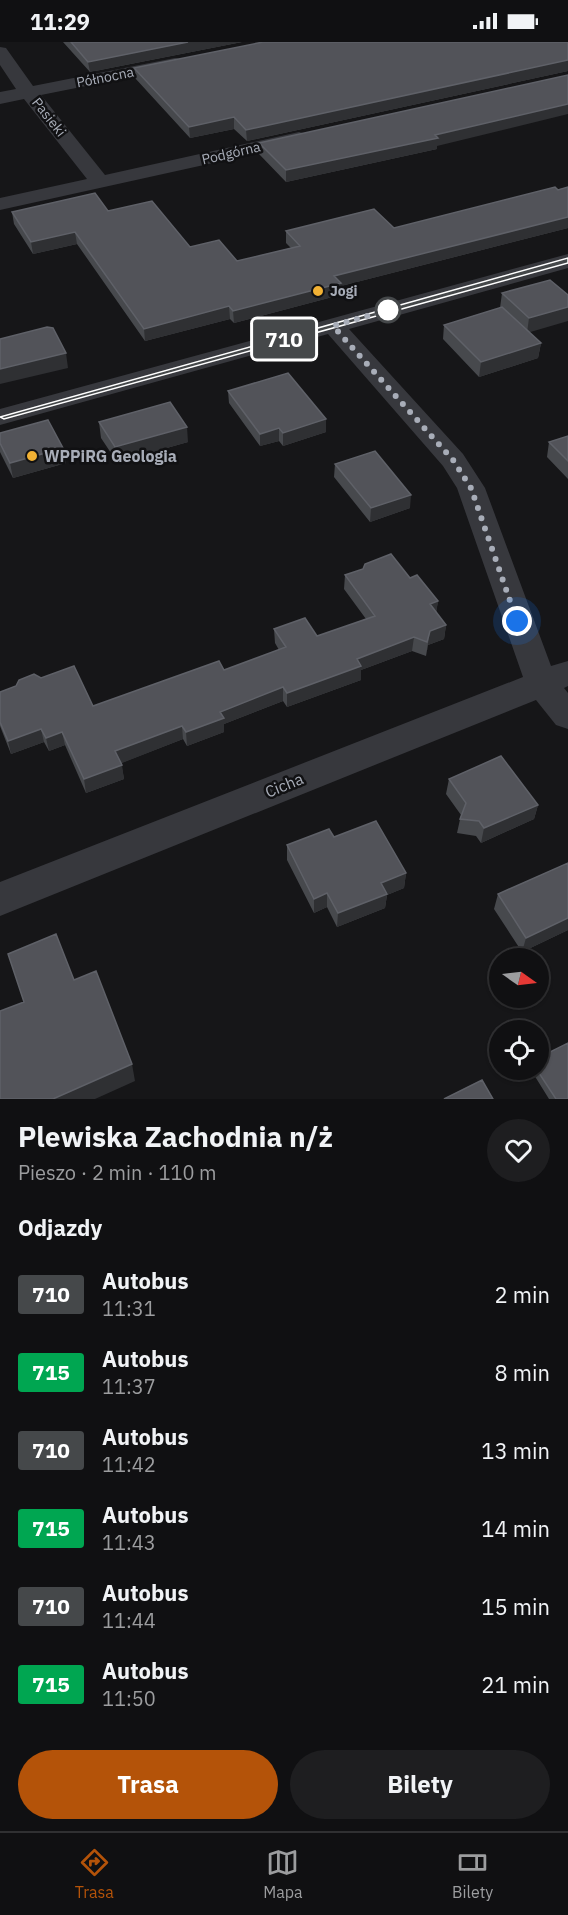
<!DOCTYPE html>
<html lang="pl">
<head>
<meta charset="utf-8">
<style>
  :root { --surface:#101012; --page:#1e1e20; --text:#f1f3f6; --muted:#9c9d9f; --line:#303032; --accent:#b45309 }
  body { margin:0; font-family:"IBM Plex Sans",sans-serif; background:var(--page); color:var(--text); height:100vh; display:flex; flex-direction:column; font-size:22px; white-space:nowrap }
  * { box-sizing:border-box; margin:0 }
  p { font-size:20px; color:var(--muted) }
  .icon { flex:none; width:33px; height:33px; fill:none; stroke:currentColor; stroke-width:2; stroke-linecap:round; stroke-linejoin:round }
  .map { position:relative; height:1057px; overflow:hidden }
  .details { display:flex; flex-direction:column; background:var(--surface); flex:1 }
  .details>* { flex:none }
  .badge { padding:0 12px; border-radius:4px; font-size:21px; line-height:39px }
  .needle { width:39px; rotate:104deg }
  .tools { position:absolute; left:489px; top:906px; display:grid; gap:12px }
  .tools a { display:grid; place-items:center; width:60px; height:60px; border-radius:50%; background:var(--surface); box-shadow:0 2px 4px #0004,0 0 0 2px var(--line); font-size:30px }
  .you { position:absolute; width:30px; height:30px; margin:-15px; border:4px solid #fff; border-radius:50%; background:#1a73e8; box-shadow:0 0 0 9px #1a73e833 }
  .map>.badge { position:absolute; translate:-50% -50%; box-shadow:0 0 0 3px #fff }
  h2 { padding:0 18px; font-size:22px; line-height:54px }
  .round { display:grid; place-items:center; flex:none; width:63px; height:63px; border-radius:32px; background:var(--page) }
  .head { display:flex; align-items:center; justify-content:space-between; height:102px; padding:0 18px }
  h1 { font-size:28px; font-weight:800; line-height:45px }
  .action { display:flex; gap:12px; margin-top:auto; padding:12px 18px }
  .action a { flex:1; height:69px; border-radius:36px; background:var(--accent); color:#fff; font-size:24px; font-weight:800; line-height:69px; text-align:center }
  .action a+a { background:var(--page); color:var(--text) }
  ul { padding:0; list-style:none }
  li { display:flex; align-items:center; gap:18px; height:78px; padding:0 18px }
  li div { flex:1 }
  li b { display:block; font-size:22px }
  li em { font-style:normal }
  li .badge { min-width:66px; font-weight:700; text-align:center }
  .status { display:flex; justify-content:space-between; align-items:center; height:42px; padding:0 30px; background:var(--surface); direction:ltr }
  .status svg { height:16px; fill:currentColor }
  .tab-bar { display:flex; justify-content:space-around; align-items:center; height:84px; border-top:2px solid var(--line); background:var(--surface); font-size:16px; color:var(--muted) }
  .tab-bar a { display:grid; justify-items:center; gap:3px }
  .tab-bar .selected { color:var(--accent) }
  .map>svg:first-child { display:block }
  .lines { fill:none; stroke-linecap:round; stroke-linejoin:round }
  .street { fill:#37383d; fill-rule:evenodd }
  .wall { fill:#47494d }
  .shaded-wall { fill:#2f3033 }
  .building { fill:#525359; stroke:#5f6168; stroke-width:1.5 }
  .line { fill:#45484a; stroke:#fff; stroke-width:1.5 }
  .walk { stroke:#a8adb8; stroke-width:6; stroke-dasharray:0 10.8 }
  .poi-dot { fill:#f2b134; stroke:#111113; stroke-width:2 }
  .stop-dot { fill:#fff; stroke:#45484a; stroke-width:3 }
  .labels { text-anchor:middle; stroke-width:5; stroke-linejoin:round; paint-order:stroke }
  .far-street-label { font-size:14px; fill:#a8adb8; stroke:#111113 }
  .far-poi-label { font-size:14px; font-weight:bold; fill:#a8adb8; stroke:#111113; text-anchor:start }
  .poi-label { font-size:16px; font-weight:bold; fill:#a8adb8; stroke:#111113; text-anchor:start }
  .street-label { font-size:16px; fill:#a8adb8; stroke:#111113 }
</style>
</head>
<body>
<div class="status"><b>11:29</b><svg viewBox="0 0 49 12"><path d="M0 12V9h3v3zM5 12V6h3v6zM10 12V3h3v9zM15 12V0h3v12zM26 1h20v11H26zM47 4h2v5h-2z"/></svg></div>
<div class="map">
<svg width="568" height="1057" viewBox="0 0 568 1057">
  <rect width="100%" height="100%" fill="#161618"/>
  <g class="lines">
    <path class="street" d="M0 5 6 6 33 44 175 16 181 17 184 21 181 25 41 53 105 133 299 90 306 92 309 96 306 100 299 102 0 168V156L87 137 24 57 0 62V50L16 47 0 23Z
      M568 212V226L349 287 463 412 485 446 551 624 568 619V644L564 646 568 651V687L556 683 536 658 0 874V840L523 635 457 446 443 424 328 292 0 383V367Z"/>
  </g>
  <path class="wall" d="M63 0H242L90 30Z
    M568 0V29L247 99 234 87 190 96 135 36 134 26Z
    M259 101 437 104V107L286 140 259 112Z
    M568 145V186L341 244 340 253 234 281 230 277 145 299 77 202 33 212 14 182 12 170 108 169 190 205 237 219 291 206 286 201V189L394 186Z
    M502 251 568 253 529 290 541 301 538 316 479 335 443 297 444 283 500 266Z
    M228 349 326 390 283 404 279 399 260 404 229 361Z
    M99 380 188 400 117 420 101 396Z
    M0 391 63 406 66 421 13 436 0 410Z
    M568 394V437L547 415 549 400Z
    M335 422 410 466 370 480 334 435Z
    M345 533 410 536 438 559 436 570 446 583 444 597 428 603 426 614 412 609 361 628V638L287 665 283 659 224 682V690L187 704 183 697 121 721 124 737 86 751 65 703 49 709 44 700 11 712 0 684V650L93 664 224 628 279 608 275 601 274 587 317 594 366 577 344 547Z
    M449 737 538 763 534 777 481 801 476 794 457 791 461 773 446 752Z
    M334 795 406 831 404 846 387 853 385 866 337 885 327 865 314 871 287 818V803Z
    M568 821V888L522 910 494 867 498 852Z
    M531 1028H538L568 1057H549Z"/>
  <path class="shaded-wall" d="M188 0H242L90 30 88 20Z
    M568 18V29L247 99 246 88Z
    M568 62V72L437 104V107L286 140V128Z
    M234 75V87L190 96 189 85Z
    M568 175V186L341 244 340 253 234 281 233 269 334 234Z
    M75 190 77 202 33 212 31 200Z
    M229 264 230 277 145 299 144 287Z
    M568 265V279L527 291 529 276Z
    M541 301 538 316 479 335 481 320Z
    M66 311 68 326 0 342V327Z
    M326 377V390L283 404V391Z
    M187 385 188 400 117 420 115 405Z
    M279 386V399L260 404V392Z
    M63 406 66 421 13 436 10 421Z
    M411 453 410 466 370 480 371 466Z
    M438 559 436 573 430 562Z
    M446 583 444 597 428 603 426 614 430 589Z
    M414 595 412 609 361 628V638L287 665V651L357 617Z
    M283 645V659L224 682V690L187 704 186 690 220 670Z
    M182 684 183 697 117 723 115 709Z
    M41 687 44 700 11 712 8 699Z
    M62 690 65 703 49 709 46 696Z
    M122 723 124 737 86 751 84 737Z
    M538 763 534 777 481 801 484 786Z
    M406 831 404 846 387 853 385 866 337 885 338 871 381 841Z
    M327 851V865L314 871V857Z
    M568 876V888L522 910 526 896Z
    M132 1022 135 1039 95 1057H53Z"/>
  <path class="building" d="M71 0H188L88 20Z
    M263 0H568V18L246 88 234 75 189 85 134 26Z
    M568 33V62L435 93 438 96 286 128 259 101Z
    M555 145 558 148 568 145V175L334 234 341 241 233 269 229 264 144 287 75 190 31 200 12 170 95 151 108 169 152 159 190 205 219 198 237 219 300 204 286 189 374 167 394 186Z
    M550 238 568 253V265L529 276 502 251Z
    M502 265 541 301 481 320 444 283Z
    M47 285 53 286 66 311 0 327V297Z
    M288 331 326 377 283 391 279 386 260 392 228 349Z
    M170 360 187 385 115 405 99 380Z
    M48 378 63 406 10 421 0 401V391Z
    M568 394V419L549 400Z
    M375 409 411 453 371 466 335 422Z
    M391 512 410 536 417 533 438 559 430 562 446 583 430 589 427 600 414 595 357 617 361 624 287 651 283 645 220 670 224 676 186 690 182 684 115 709 122 723 84 737 62 690 46 696 41 687 8 699 0 680V650L16 644 19 638 34 632 41 636 74 624 93 664 219 619 224 628 286 605 274 587 305 576 317 594 375 574 345 533 363 527 365 522Z
    M501 714 538 763 484 786 479 779 460 777 466 761 449 737Z
    M376 779 406 831 381 841 387 852 338 871 327 851 314 857 287 803 329 787 334 795Z
    M568 821V876L526 896 498 852Z
    M56 892 74 938 96 929 132 1022 53 1057H0V969L24 960 8 912Z
    M568 1001V1057H556L537 1028H538V1016Z
    M482 1038 493 1057H444Z"/>
  <path class="line" d="M568 216V221L4 377 0 375Z"/>
  <g class="lines">
    <path class="walk" d="M388 268 333 284 453 418 471 446 517 579"/>
  </g>
  <g class="poi-dot">
    <circle cx="318" cy="249" r="6"/>
    <circle cx="32" cy="414" r="6"/>
  </g>
  <circle class="stop-dot" cx="388" cy="268" r="12"/>
  <g class="labels">
    <g class="far-street-label">
      <text transform="translate(105 35) rotate(-11)" y="5">Północna</text>
      <text transform="translate(49 75) rotate(52)" y="5">Pasieki</text>
      <text transform="translate(231 111) rotate(-13)" y="5">Podgórna</text>
    </g>
    <g class="far-poi-label">
      <text x="330" y="254">Jogi</text>
    </g>
    <g class="poi-label">
      <text x="44" y="420">WPPiRG Geologia</text>
    </g>
    <g class="street-label">
      <text transform="translate(284 743) rotate(-22)" y="6">Cicha</text>
    </g>
  </g>
</svg>
<div class="tools">
<a><svg class="needle" viewBox="-14 -14 28 28"><path d="M0-13l5 13h-10z" fill="#e53935"/><path d="M0 13l5-13h-10z" fill="#9c9d9f"/></svg></a>
<a><svg class="icon" aria-label="locate" viewBox="0 0 24 24"><circle cx="12" cy="12" r="6"/><path d="M12 2v4M12 18v4M2 12h4M18 12h4"/></svg></a>
</div>
<div class="you" style="left:517px;top:579px"></div>
<b class="badge" style="left:284px;top:297px;background:#45484a;color:#fff">710</b>
</div>
<section class="details">
<div class="head"><div><h1>Plewiska Zachodnia n/ż</h1><p>Pieszo · 2 min · 110 m</p></div><a class="round"><svg class="icon" aria-label="heart" viewBox="0 0 24 24"><path d="M12 20l-8-8c-3-5 5-10 8-4 3-6 11-1 8 4z"/></svg></a></div>
<h2>Odjazdy</h2>
<ul>
<li><span class="badge" style="background:#45484a;color:#fff">710</span><div><b>Autobus</b><p>11:31</p></div><em>2 min</em></li>
<li><span class="badge" style="background:#00a651;color:#fff">715</span><div><b>Autobus</b><p>11:37</p></div><em>8 min</em></li>
<li><span class="badge" style="background:#45484a;color:#fff">710</span><div><b>Autobus</b><p>11:42</p></div><em>13 min</em></li>
<li><span class="badge" style="background:#00a651;color:#fff">715</span><div><b>Autobus</b><p>11:43</p></div><em>14 min</em></li>
<li><span class="badge" style="background:#45484a;color:#fff">710</span><div><b>Autobus</b><p>11:44</p></div><em>15 min</em></li>
<li><span class="badge" style="background:#00a651;color:#fff">715</span><div><b>Autobus</b><p>11:50</p></div><em>21 min</em></li>
</ul>
<div class="action"><a>Trasa</a><a>Bilety</a></div>
</section>
<nav class="tab-bar">
<a class="selected"><svg class="icon" aria-label="directions" viewBox="0 0 24 24"><path d="M12 3l9 9-9 9-9-9zM9 14v-3h6M13 9l2 2-2 2"/></svg>Trasa</a>
<a><svg class="icon" aria-label="map" viewBox="0 0 24 24"><path d="M3 6l6-2 6 2 6-2v14l-6 2-6-2-6 2zM9 4v14M15 6v14"/></svg>Mapa</a>
<a><svg class="icon" aria-label="tickets" viewBox="0 0 24 24"><path d="M3 7h18v10H3zM15 7v10"/></svg>Bilety</a>
</nav>
</body>
</html>
